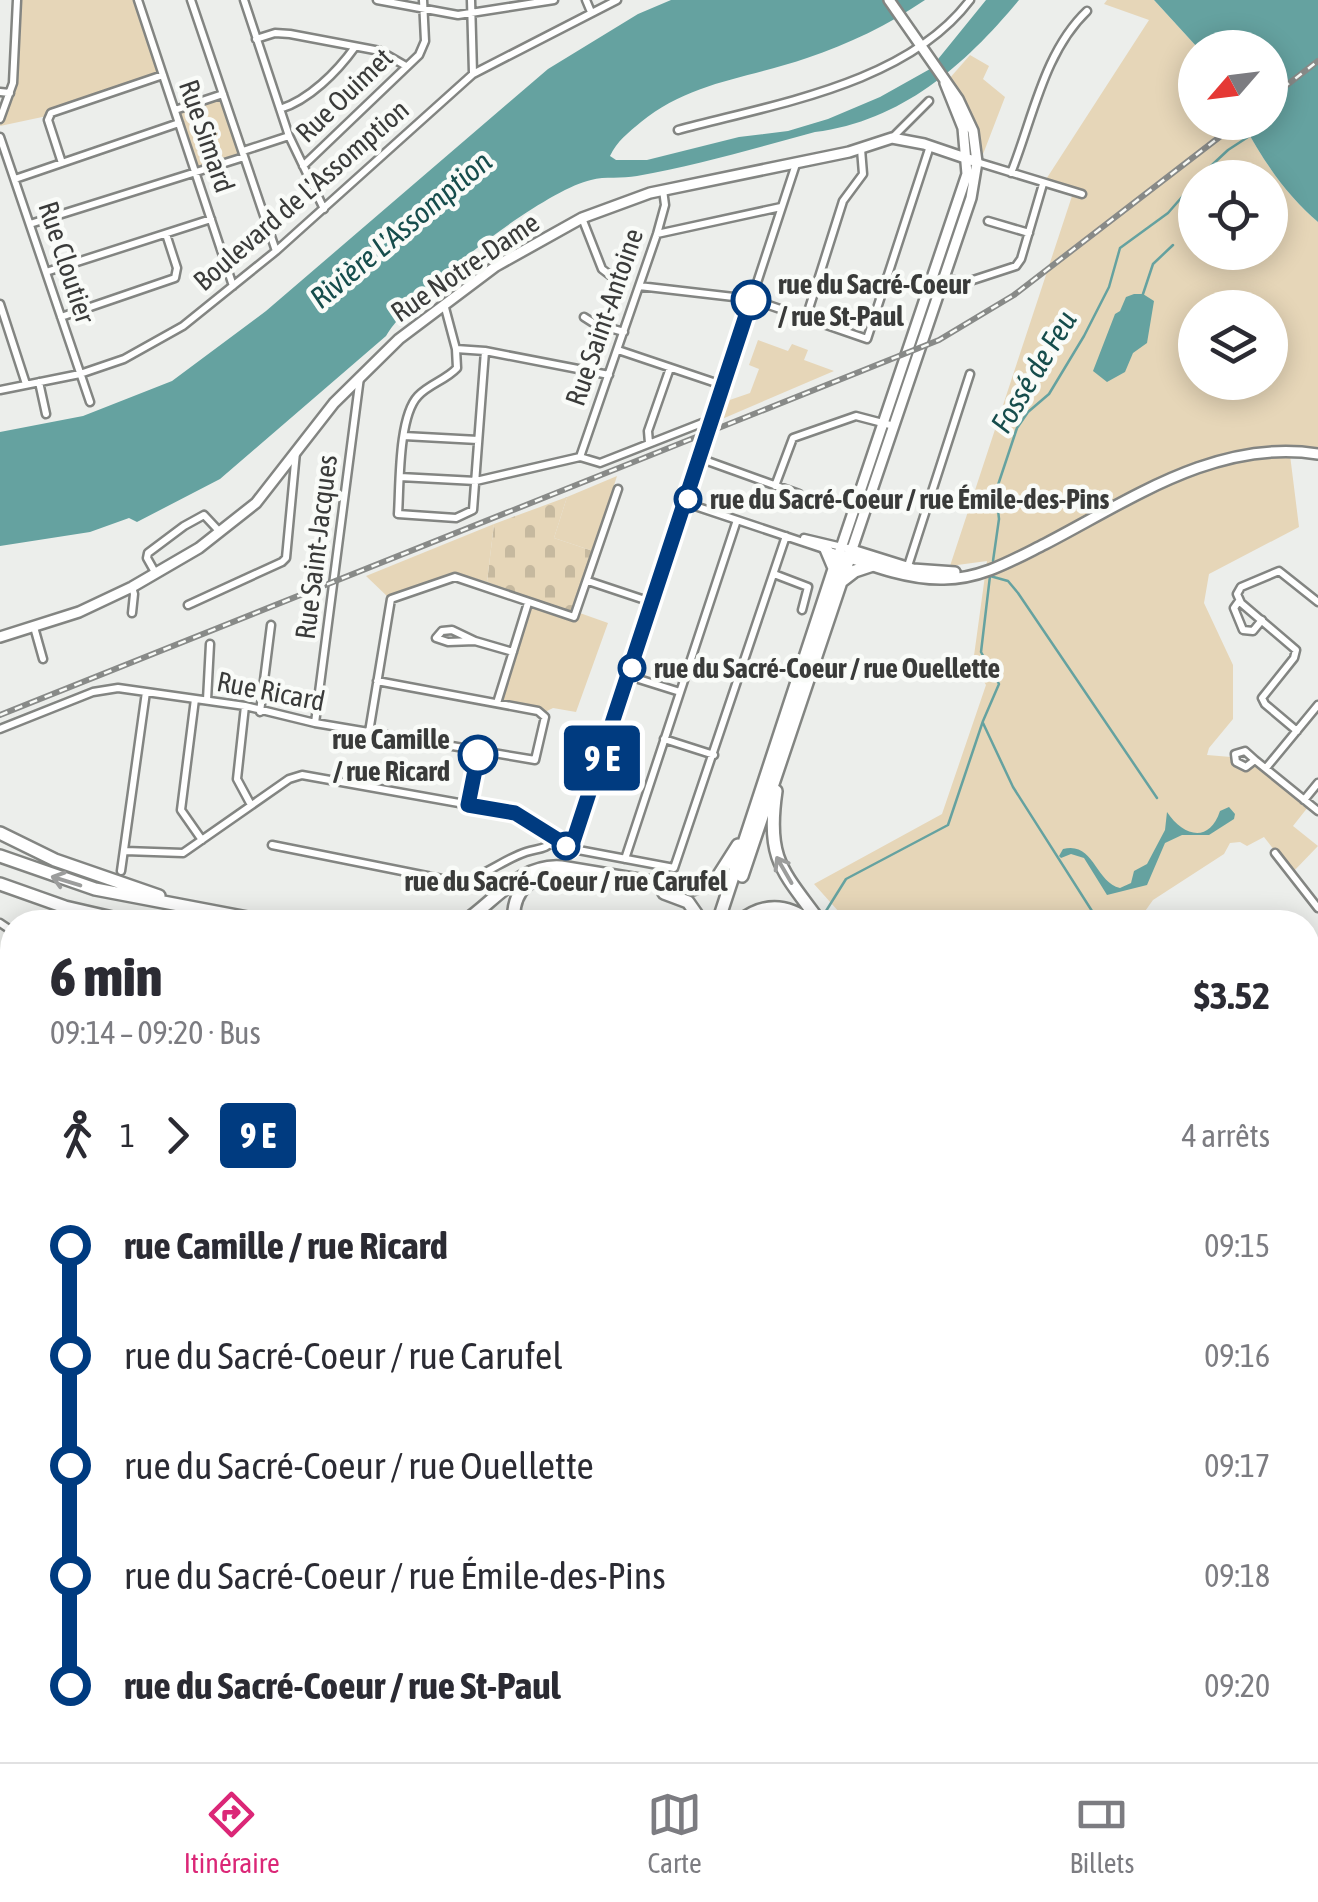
<!DOCTYPE html>
<html lang="fr">
<head>
<meta charset="utf-8">
<style>
  :root { --surface:#fff; --page:#f2f2f3; --text:#2b2b33; --muted:#7c7c81; --line:#e1e1e2; --accent:#db2777 }
  body { margin:0; font-family:"Asap Condensed",sans-serif; background:var(--page); color:var(--text); height:100vh; display:flex; flex-direction:column; font-size:38px; white-space:nowrap }
  * { box-sizing:border-box; margin:0 }
  p { font-size:32px; color:var(--muted) }
  .icon { flex:none; width:55px; height:55px; fill:none; stroke:currentColor; stroke-width:2; stroke-linecap:round; stroke-linejoin:round }
  .map { position:relative; flex:1; overflow:hidden }
  .side { position:absolute; left:0px; top:910px; width:1320px; height:852px; display:flex; flex-direction:column; background:var(--surface); border-radius:40px 40px 0 0; box-shadow:0 5px 25px #0003 }
  .side>* { flex:none }
  .badge { padding:0 20px; border-radius:8px; font-size:35px; line-height:65px }
  .needle { width:65px; rotate:242deg }
  .fabs { position:absolute; left:1178px; top:30px; display:grid; gap:20px }
  .fabs a { display:grid; place-items:center; width:110px; height:110px; border-radius:50%; background:var(--surface); box-shadow:0 5px 25px #0003; font-size:50px }
  .map>.badge { position:absolute; translate:-50% -50%; box-shadow:0 0 0 5px #fff }
  .legs { display:flex; align-items:center; gap:15px; height:110px; padding:0 50px; font-size:32px }
  .legs p { margin-inline-start:auto }
  .head { display:flex; align-items:center; justify-content:space-between; height:170px; padding:0 50px }
  h1 { font-size:55px; font-weight:800; line-height:75px }
  ul { padding:0 50px; list-style:none }
  li { display:flex; align-items:center; gap:35px; height:110px; font-size:38px }
  li i { display:grid; place-items:center; width:15px; height:100%; margin:0 12px; background:currentColor }
  li i::after { content:''; width:25px; height:25px; margin:-12px; border:8px solid; border-radius:50%; background:var(--surface) }
  li p { margin-inline-start:auto }
  li:first-child i { background:linear-gradient(#0000 50%,currentColor 0) }
  li:last-child i { background:linear-gradient(currentColor 50%,#0000 0) }
  .tab-bar { display:flex; justify-content:space-around; align-items:center; height:140px; border-top:2px solid var(--line); background:var(--surface); font-size:28px; color:var(--muted) }
  .tab-bar a { display:grid; justify-items:center; gap:5px }
  .tab-bar .active { color:var(--accent) }
  .map>svg:first-child { display:block }
  .forest { fill:url(#forest-firs) }
  .cemetery { fill:url(#cemetery-stones) }
  .park { fill:#e6d6b8; fill-rule:evenodd }
  .water { fill:#65a2a0 }
  .lines { fill:none; stroke-linecap:round; stroke-linejoin:round }
  .stream { stroke:#65a2a0; stroke-width:2.5 }
  .minor-casing { stroke:#838582; stroke-width:11 }
  .major-casing { stroke:#838582; stroke-width:14 }
  .highway-casing { stroke:#838582; stroke-width:16 }
  .minor { stroke:#fff; stroke-width:6 }
  .major { stroke:#fff; stroke-width:9 }
  .highway { stroke:#fff; stroke-width:11 }
  .rail-casing { stroke:#888a88; stroke-width:6 }
  .rail { stroke:#f9fbf8; stroke-width:2.5; stroke-dasharray:8; stroke-linecap:butt }
  .oneway { stroke:#9c9d9c }
  .line-1-casing { stroke:#fff; stroke-width:22 }
  .line-1 { stroke:#003b80; stroke-width:15 }
  .stop-1-dot { fill:#fff; stroke:#003b80; stroke-width:5 }
  .labels { text-anchor:middle; stroke-width:9; stroke-linejoin:round; paint-order:stroke }
  .street-label { font-size:28px; fill:#3a3b3a; stroke:#f9fbf8 }
  .stop-label { font-size:28px; font-weight:bold; fill:#3a3b3a; stroke:#f9fbf8; text-anchor:start }
  .water-label { font-size:30px; font-style:italic; fill:#164d4c; stroke:#f9fbf8 }
</style>
</head>
<body>
<div class="map">
<svg width="1318" height="1762" viewBox="0 0 1318 1762">
  <defs>
    <pattern id="forest-firs" width="22" height="20" patternUnits="userSpaceOnUse" patternTransform="scale(2.5)"><rect width="22" height="20" fill="#e6d6b8"/><path d="M5 1l3.5 6h-7zM16 11l3.5 6h-7z" fill="#c6b99f"/></pattern>
    <pattern id="cemetery-stones" width="16" height="16" patternUnits="userSpaceOnUse" patternTransform="scale(2.5)"><rect width="16" height="16" fill="#e6d6b8"/><path d="M2 7V4a2 2 0 0 1 4 0v3zM10 15v-3a2 2 0 0 1 4 0v3z" fill="#c6b99f"/></pattern>
  </defs>
  <rect width="100%" height="100%" fill="#eceeeb"/>
  <path class="forest" d="M0 1290 12 1292V1459L0 1556Z
    M122 1750H610L617 1762H120Z
    M827 1750H905L918 1762H820Z"/>
  <path class="cemetery" d="M567 497 554 538 593 551 572 614 487 582 494 524Z"/>
  <path class="park" d="M16 0H138L163 75 47 116 0 126 13 83Z
    M1107 0H1154L1197 47 1195 122 1243 123C1262 159 1286 195 1318 222V449L1289 447 1299 527 1209 574 1204 603 1233 665V719L1209 748 1207 755 1231 757 1236 766 1243 770 1254 765 1261 768 1308 807 1293 826 1318 846 1292 873 1264 837 1247 846 1240 842 1230 843 1224 854 1153 900 1143 914 1148 922H848L814 884 942 814 986 685 973 663 987 561 950 566 1073 193 1043 184 1149 20 1104 4ZM1195 178H1270V252H1195ZM1195 308H1270V382H1195Z
    M970 55 989 66 983 79 1005 97 980 162 977 145 949 79Z
    M223 94 244 157 197 173 175 110Z
    M758 340 788 351 792 344 808 350 804 360 834 371 715 422 721 403 750 393 759 369 749 365Z
    M617 476 593 551 554 538 567 497Z
    M494 524 487 582 454 572 389 598 366 576Z
    M528 603 570 617 577 612 608 623 576 712 553 708 543 713 497 703Z"/>
  <path class="water" d="M671 0H925C888 25 849 44 807 58 749 78 689 82 641 122 628 133 617 141 610 156L616 160H647L739 137 788 131 828 119 880 97 930 69 986 0H1019C965 65 902 121 815 132 756 148 697 165 637 176 622 179 605 176 591 180 542 191 411 293 386 336L220 479 137 522 129 518 90 532 0 546V432L83 416 172 381 266 311 548 69 638 14Z
    M1154 0H1318V222C1286 195 1262 159 1243 123L1270 122V48L1197 47Z
    M1134 294H1143L1154 301 1147 343 1133 353 1125 372 1107 382 1093 371 1115 314 1120 311 1126 297Z
    M1229 807 1235 814 1234 819 1209 835H1182L1165 843 1147 885 1107 895 1084 858 1071 854 1061 858 1059 856 1063 849C1094 841 1095 882 1120 888L1131 883 1134 871 1147 864 1165 830 1167 812C1183 836 1209 844 1220 811Z"/>
  <g class="lines">
    <path class="stream" d="M1198 178 1228 150 1251 135
      M1195 212 1188 219 1195 227
      M1217 252 1231 265
      M1143 294 1153 264 1173 245
      M993 561 999 519 996 491 1017 428 1028 412 1049 394 1084 336 1109 287 1120 248 1168 213 1195 182
      M983 723 1013 787 1099 922
      M826 911 846 879 948 825 983 721 999 684 981 652 990 576 1008 581 1018 593 1157 798
      M0 1624 12 1622
      M639 1750 648 1762
      M871 1750 879 1762"/>
    <defs>
      <path id="minor" d="M138 0 233 286
        M191 0 276 251
        M244 0 289 136 324 209
        M377 0 458 15 554 0
        M471 0 473 73
        M586 0 591 12
        M256 39 275 33 290 34 380 51 406 66
        M0 92 10 93
        M280 109C309 100 337 72 355 47
        M175 110 223 94
        M0 119 13 83 17 0
        M678 130C774 104 907 84 970 0
        M0 137 90 402
        M893 137 929 101
        M243 151 289 136
        M977 162 1082 194
        M62 163 48 120 51 113 163 75
        M303 166 419 55 425 41 423 0
        M1011 173C1033 118 1044 52 1087 11
        M15 179 179 123
        M582 218 602 269 615 279
        M988 221 1029 233
        M30 224 244 157
        M657 234 781 207
        M46 272 211 219
        M944 279 967 282 1016 266 1021 259 1043 184
        M639 286 751 299 867 339 930 146
        M0 304 26 384
        M444 304 456 349 457 368C446 380 429 384 418 396 398 417 400 486 398 514L456 518 473 510 485 351
        M61 317 175 278 177 268 166 234
        M584 317 595 324 624 332
        M806 318 843 201 863 174 861 149
        M456 349 485 351 609 375
        M618 350 722 385
        M39 382 46 414
        M0 390 80 374 124 359 183 326 276 251 473 74 617 0
        M404 436 478 440
        M649 443 648 431 670 368
        M580 457 657 234 665 205 663 190
        M699 458 799 494
        M400 477 476 481 580 457 600 463 702 423 709 425
        M775 486 793 438 856 416 894 426
        M686 503 839 554
        M804 538 842 547
        M907 569 970 374
        M156 574 147 558 148 553 184 526 204 515 219 531
        M774 574 808 587 802 610
        M588 581 654 603
        M132 587 134 594 132 613
        M1239 601 1234 608 1243 630 1253 631 1262 620
        M188 605 282 562 286 558 296 452
        M34 627 43 659
        M475 641 452 630 442 631 436 638 448 642 475 641 513 652
        M629 676 680 692
        M195 699 181 810 202 840
        M207 700 210 644
        M497 703 528 603
        M245 706 237 779 251 805
        M260 712 271 625
        M315 723 360 377
        M0 729 93 692 118 688 245 706 315 723 535 760 545 717 538 711 377 681
        M1297 731 1265 704 1262 698 1294 658 1296 650 1241 603 1237 594 1241 587 1279 571 1318 602
        M369 732 391 599 455 577 574 617 618 489
        M664 739 714 755
        M1255 760 1246 767 1236 762 1235 754 1245 751 1255 760 1318 811
        M1266 768 1318 705
        M1304 800 1318 783
        M469 805 478 752
        M272 845 457 882C481 879 502 860 526 852 538 848 546 850 555 839
        M571 849 796 164
        M125 851 183 853 289 779 302 775 515 813 573 849 674 868 786 536
        M1275 853 1318 908
        M625 859 737 520
        M121 871 146 692
        M0 923 12 931
        M1308 1312 1318 1314
        M1308 1320 1318 1322
        M1308 1565 1318 1586
        M1308 1655 1318 1649
        M1308 1682 1318 1703
        M622 1750 630 1762
        M917 1750 931 1762
        M928 1750 943 1762
        M1231 1750 1237 1762
        M1284 1750 1290 1762
        M1076 1751 1088 1762
        M1152 1753 1164 1762
        M95 1762 97 1750
        M800 1762 807 1750
        M1067 1762 1076 1751
        M1076 1762 1086 1750
        M1144 1762 1154 1750
        M1172 1762 1175 1758 1172 1750"/>
      <path id="major" d="M945 83 963 128 967 174 839 554C872 566 909 580 944 579 981 579 1013 560 1045 544 1130 500 1217 438 1318 454
        M849 549 913 569 955 572
        M849 558 971 198 977 162 973 131 958 99 889 0
        M0 637 79 612 132 587 199 548 256 503 334 403 399 339 496 266 582 218 650 193 849 152 892 138 924 144 977 162"/>
      <path id="highway" d="M826 549 834 568
        M842 581 855 571 873 565
        M776 791C766 859 782 870 820 922
        M0 833 55 860 159 896
        M0 856 95 889 268 922
        M742 876 849 558
        M0 884 65 907 130 922
        M664 893 688 902 702 922
        M464 922C495 901 520 864 561 867L693 889 717 878 738 845
        M514 922C511 888 536 871 567 875
        M718 922 839 554
        M739 922C762 903 787 903 810 922
        M1308 1114 1318 1115
        M1308 1139 1318 1141
        M653 1750 663 1762
        M685 1750 695 1762"/>
    </defs>
    <use href="#minor" class="minor-casing"/>
    <use href="#major" class="major-casing"/>
    <use href="#highway" class="highway-casing"/>
    <use href="#minor" class="minor"/>
    <use href="#major" class="major"/>
    <use href="#highway" class="highway"/>
    <defs>
      <path id="rail" d="M1270 98 1318 61
        M0 715 939 340 1014 295 1239 122
        M668 1750 679 1762"/>
    </defs>
    <use href="#rail" class="rail-casing"/>
    <use href="#rail" class="rail"/>
  </g>
  <defs><path id="oneway-shaft" d="M-6 0H5M1.5-3L5.5 0L1.5 3" fill="none" stroke-width="1.6" stroke-linecap="round" stroke-linejoin="round" transform="scale(2.5)"/></defs>
  <g class="oneway">
    <use href="#oneway-shaft" transform="translate(784 870) rotate(-120)"/>
    <use href="#oneway-shaft" transform="translate(66 881) rotate(-163)"/>
  </g>
  <g class="lines">
    <defs>
      <path id="line-1" d="M478 755 468 805 515 813 571 848 751 300"/>
    </defs>
    <use href="#line-1" class="line-1-casing"/>
    <use href="#line-1" class="line-1"/>
  </g>
  <g class="stop-1-dot">
    <circle cx="751" cy="300" r="18"/>
    <circle cx="688" cy="499" r="12"/>
    <circle cx="632" cy="668" r="12"/>
    <circle cx="478" cy="755" r="18"/>
    <circle cx="566" cy="846" r="12"/>
  </g>
  <g class="labels">
    <g class="street-label">
      <text transform="translate(344 95) rotate(-44)" y="10">Rue Ouimet</text>
      <text transform="translate(207 136) rotate(71)" y="10">Rue Simard</text>
      <text transform="translate(301 195) rotate(-41)" y="10">Boulevard de L'Assomption</text>
      <text transform="translate(67 262) rotate(72)" y="10">Rue Cloutier</text>
      <text transform="translate(465 267) rotate(-34)" y="10">Rue Notre-Dame</text>
      <text transform="translate(604 317) rotate(-71)" y="10">Rue Saint-Antoine</text>
      <text transform="translate(316 547) rotate(-83)" y="10">Rue Saint-Jacques</text>
      <text transform="translate(271 691) rotate(11)" y="10">Rue Ricard</text>
    </g>
    <g class="stop-label">
      <text x="778" y="294">rue du Sacré-Coeur<tspan x="778" dy="32">/ rue St-Paul</tspan></text>
      <text x="710" y="509">rue du Sacré-Coeur / rue Émile-des-Pins</text>
      <text x="654" y="678">rue du Sacré-Coeur / rue Ouellette</text>
      <text x="450" y="749" text-anchor="end">rue Camille<tspan x="450" dy="32">/ rue Ricard</tspan></text>
      <text x="566" y="891" text-anchor="middle">rue du Sacré-Coeur / rue Carufel</text>
    </g>
    <g class="water-label">
      <text transform="translate(401 230) rotate(-40)" y="10">Rivière L'Assomption</text>
      <text transform="translate(1034 372) rotate(-59)" y="10">Fossé de Feu</text>
    </g>
  </g>
</svg>
<div class="fabs">
<a><svg class="needle" viewBox="-14 -14 28 28"><path d="M0-13l5 13h-10z" fill="#e53935"/><path d="M0 13l5-13h-10z" fill="#7c7c81"/></svg></a>
<a><svg class="icon" aria-label="locate" viewBox="0 0 24 24"><circle cx="12" cy="12" r="6"/><path d="M12 2v4M12 18v4M2 12h4M18 12h4"/></svg></a>
<a><svg class="icon" aria-label="layers" viewBox="0 0 24 24"><path d="M12 4l9 5-9 5-9-5zM3 14l9 5 9-5"/></svg></a>
</div>
<b class="badge" style="left:602px;top:758px;background:#003b80;color:#fff">9 E</b>
<section class="side">
<div class="head"><div><h1>6 min</h1><p>09:14 – 09:20 · Bus</p></div><b>$3.52</b></div>
<div class="legs"><svg class="icon" aria-label="walk" viewBox="0 0 24 24"><circle cx="13" cy="4" r="2"/><path d="M13 8l-2 6 4 7M11 14l-3 7M7 12l3-4h3l4 4"/></svg>1<svg class="icon" aria-label="forward" viewBox="0 0 24 24"><path d="M9 5l7 7-7 7"/></svg><b class="badge" style="background:#003b80;color:#fff">9 E</b><p>4 arrêts</p></div>
<ul>
<li><i style="color:#003b80"></i><b>rue Camille / rue Ricard</b><p>09:15</p></li>
<li><i style="color:#003b80"></i><span>rue du Sacré-Coeur / rue Carufel</span><p>09:16</p></li>
<li><i style="color:#003b80"></i><span>rue du Sacré-Coeur / rue Ouellette</span><p>09:17</p></li>
<li><i style="color:#003b80"></i><span>rue du Sacré-Coeur / rue Émile-des-Pins</span><p>09:18</p></li>
<li><i style="color:#003b80"></i><b>rue du Sacré-Coeur / rue St-Paul</b><p>09:20</p></li>
</ul>
</section>
</div>
<nav class="tab-bar">
<a class="active"><svg class="icon" aria-label="directions" viewBox="0 0 24 24"><path d="M12 3l9 9-9 9-9-9zM9 14v-3h6M13 9l2 2-2 2"/></svg>Itinéraire</a>
<a><svg class="icon" aria-label="map" viewBox="0 0 24 24"><path d="M3 6l6-2 6 2 6-2v14l-6 2-6-2-6 2zM9 4v14M15 6v14"/></svg>Carte</a>
<a><svg class="icon" aria-label="tickets" viewBox="0 0 24 24"><path d="M3 7h18v10H3zM15 7v10"/></svg>Billets</a>
</nav>
</body>
</html>
